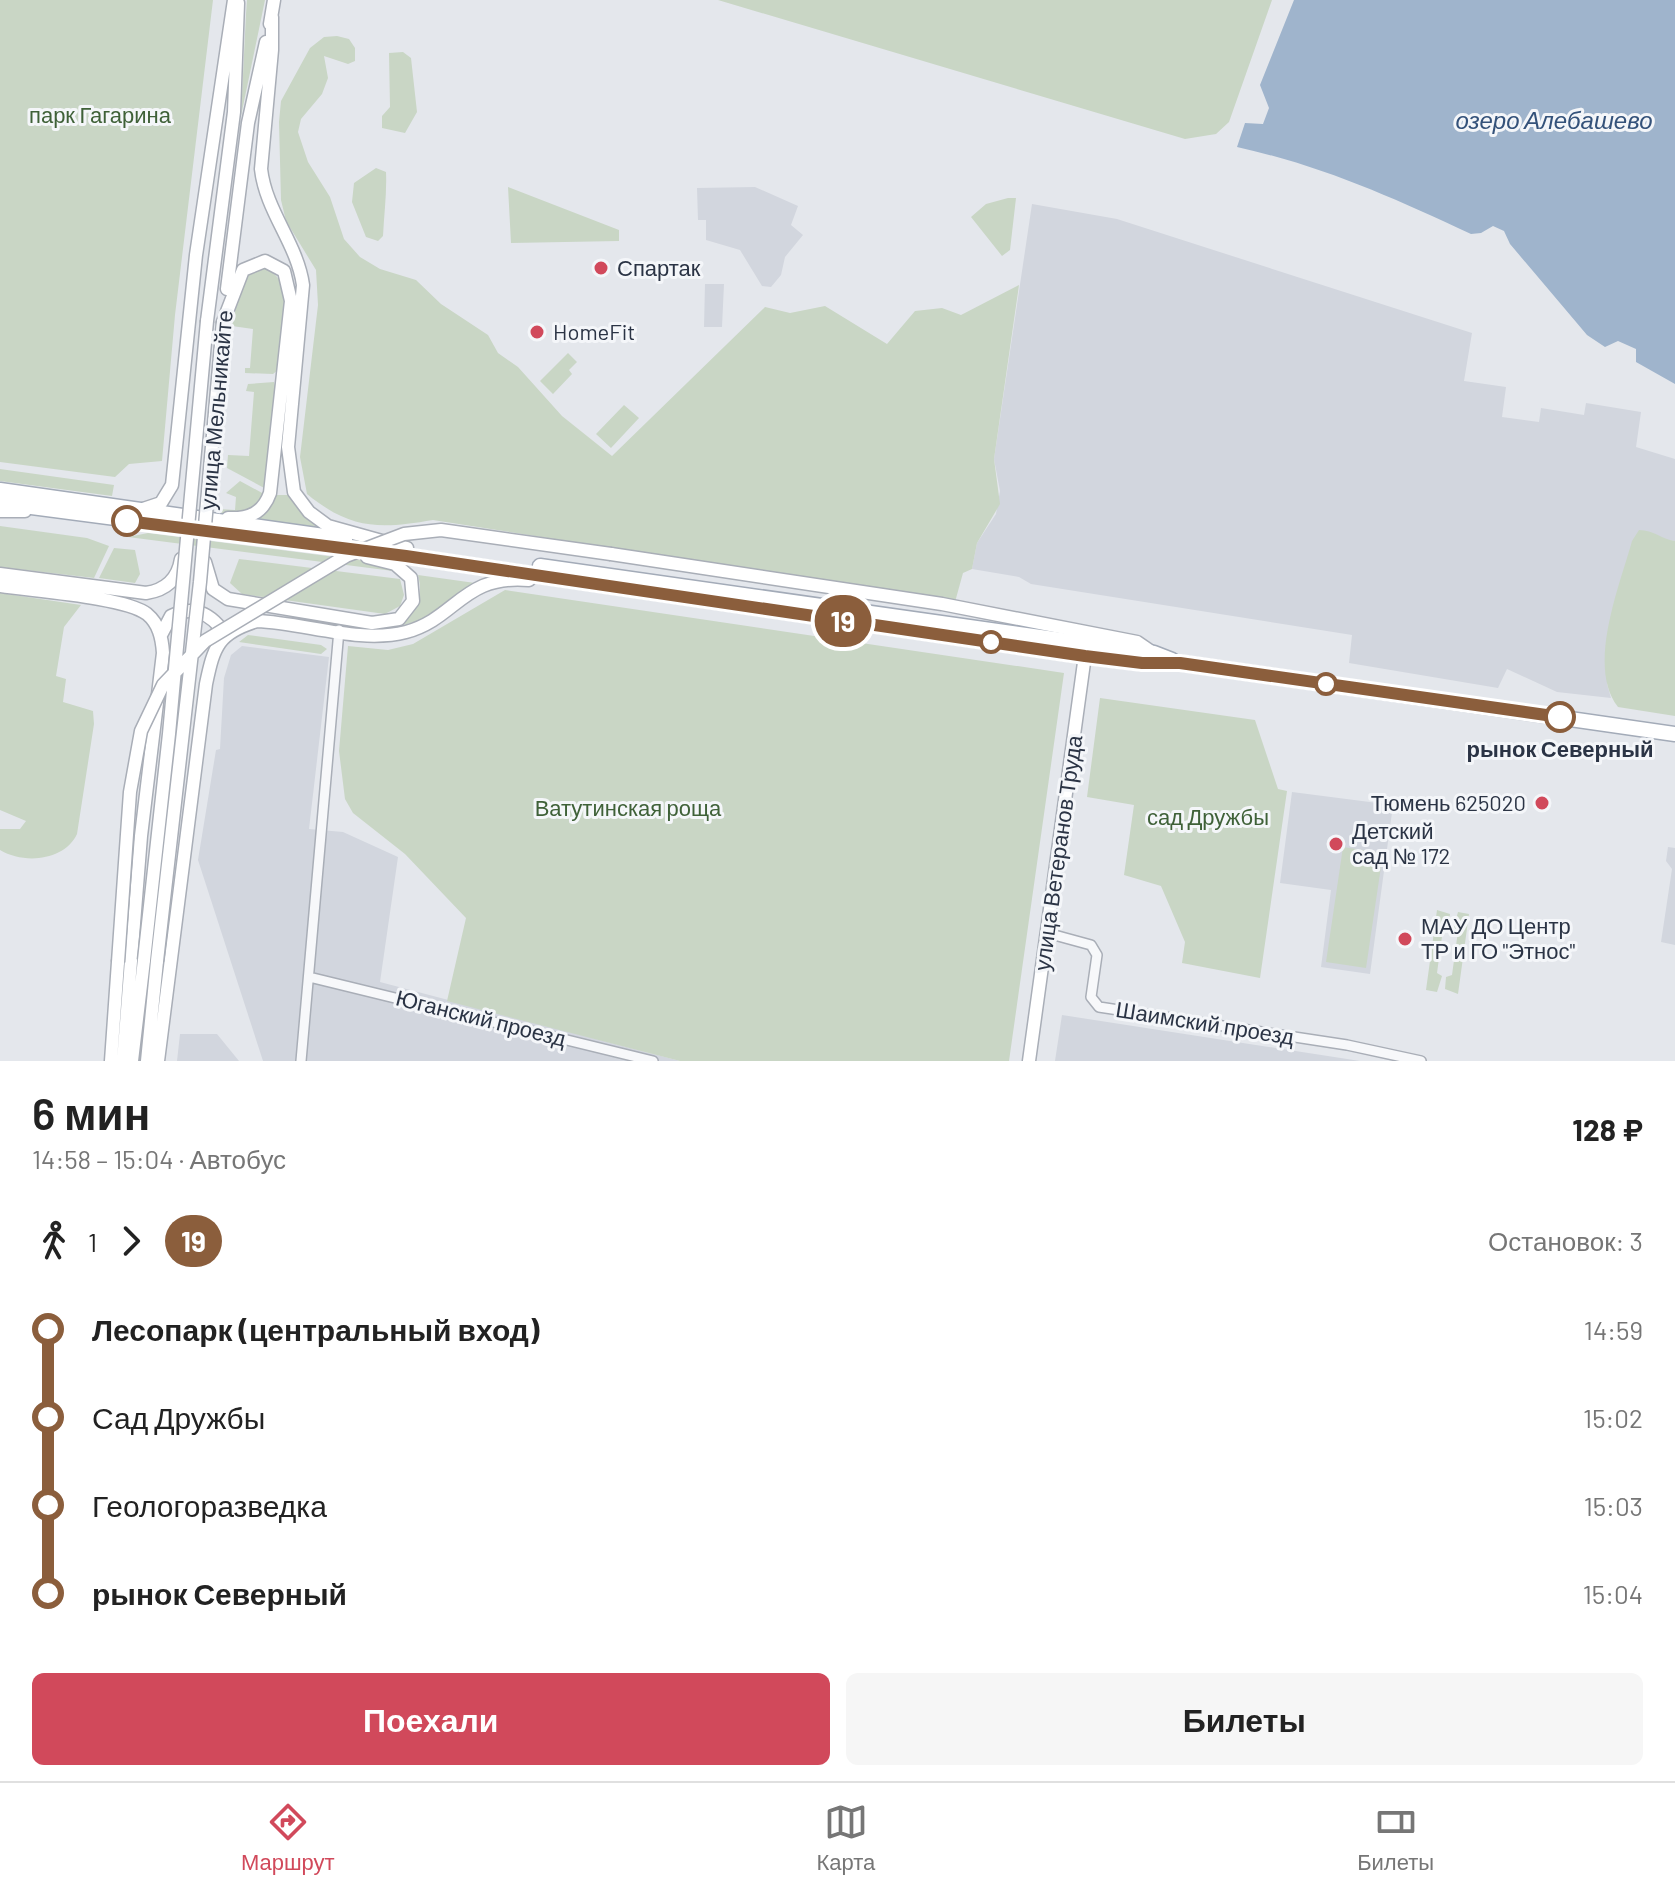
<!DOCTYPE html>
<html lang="ru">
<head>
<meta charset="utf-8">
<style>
  :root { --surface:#fff; --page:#f6f6f6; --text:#222; --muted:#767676; --line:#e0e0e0; --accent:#d1495b }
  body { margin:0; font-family:Barlow,sans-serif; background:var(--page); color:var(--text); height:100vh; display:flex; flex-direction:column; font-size:30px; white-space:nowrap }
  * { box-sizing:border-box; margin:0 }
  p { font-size:26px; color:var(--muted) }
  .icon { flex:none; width:44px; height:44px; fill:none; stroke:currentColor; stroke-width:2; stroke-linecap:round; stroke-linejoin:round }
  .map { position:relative; height:1061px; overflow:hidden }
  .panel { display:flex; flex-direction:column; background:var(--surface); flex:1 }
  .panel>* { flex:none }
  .badge { padding:0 16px; border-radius:26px; font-size:28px; line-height:52px }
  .map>.badge { position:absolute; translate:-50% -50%; box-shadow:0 0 0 4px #fff }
  .legs { display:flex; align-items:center; gap:12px; height:88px; padding:0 32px; font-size:26px }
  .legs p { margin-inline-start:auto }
  .overview { display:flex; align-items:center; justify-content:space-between; height:136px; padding:0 32px }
  h1 { font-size:44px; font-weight:600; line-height:60px }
  .primary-button { display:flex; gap:16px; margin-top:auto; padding:16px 32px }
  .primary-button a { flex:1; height:92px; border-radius:12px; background:var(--accent); color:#fff; font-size:32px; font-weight:600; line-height:92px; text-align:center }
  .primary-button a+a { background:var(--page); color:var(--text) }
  ul { padding:0 32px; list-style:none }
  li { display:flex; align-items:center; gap:28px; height:88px; font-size:30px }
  li i { display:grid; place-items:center; width:12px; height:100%; margin:0 10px; background:currentColor }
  li i::after { content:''; width:20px; height:20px; margin:-10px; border:6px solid; border-radius:50%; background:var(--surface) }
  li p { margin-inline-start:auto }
  li:first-child i { background:linear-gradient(#0000 50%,currentColor 0) }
  li:last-child i { background:linear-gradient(currentColor 50%,#0000 0) }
  .menu { display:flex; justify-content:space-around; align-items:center; height:112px; border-top:2px solid var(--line); background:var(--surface); font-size:22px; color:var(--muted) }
  .menu a { display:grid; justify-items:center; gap:4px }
  .menu .selected { color:var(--accent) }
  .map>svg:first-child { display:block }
  .built { fill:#d2d6de }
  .green { fill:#c9d6c5 }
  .water { fill:#9fb4cc }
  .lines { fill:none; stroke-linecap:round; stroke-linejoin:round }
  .street-casing { stroke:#a9aeb7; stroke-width:12 }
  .secondary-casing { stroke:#a9aeb7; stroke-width:15 }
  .primary-casing { stroke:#a3abb8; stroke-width:17 }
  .street { stroke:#f7f8fa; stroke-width:9 }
  .secondary { stroke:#fff; stroke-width:12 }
  .primary { stroke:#fff; stroke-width:14 }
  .secondary-bridge-casing { stroke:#a9aeb7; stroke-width:15; stroke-linecap:butt }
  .secondary-bridge { stroke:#fff; stroke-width:12 }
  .line-1-casing { stroke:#fff; stroke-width:18 }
  .line-1 { stroke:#8b5e3c; stroke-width:12 }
  .poi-dot { fill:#d1495b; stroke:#f4f6f9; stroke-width:3 }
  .stop-1-dot { fill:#fff; stroke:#8b5e3c; stroke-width:4 }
  .labels { text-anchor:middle; stroke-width:6; stroke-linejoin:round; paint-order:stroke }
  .park-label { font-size:22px; fill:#3f6138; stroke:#f4f6f9 }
  .poi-label { font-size:22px; fill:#2b3445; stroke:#f4f6f9; text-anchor:start }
  .street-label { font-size:22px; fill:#2b3445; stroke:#f4f6f9 }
  .stop-label { font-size:22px; font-weight:bold; fill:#2b3445; stroke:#f4f6f9 }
  .water-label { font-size:24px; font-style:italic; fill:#34527a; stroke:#f4f6f9 }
</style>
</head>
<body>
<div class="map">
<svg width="1675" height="1061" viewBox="0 0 1675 1061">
  <rect width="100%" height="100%" fill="#e4e7ec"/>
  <path class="built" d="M755 187 798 206 791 225 803 235 785 257 781 275 771 287 762 286 740 250 706 240V220H698L697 188Z
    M1032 204 1117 219 1472 333 1464 381 1506 387 1502 417 1539 422 1541 408 1584 415 1586 403 1641 412 1636 447 1675 459V541L1665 540 1607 684 1611 698 1557 692 1507 669 1498 688 1349 663 1352 635 1031 584 1019 577 972 569 977 543 996 514 1000 491 994 459Z
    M705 284H724L722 327H704Z
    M242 646 329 657 309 829 343 832 398 857 380 982 680 1061H263L198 860 216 750 220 749 224 678 231 655Z
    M1292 792 1393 805 1370 974 1321 967 1331 890 1280 883Z
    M1668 847 1675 848V945L1661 942 1672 869 1666 861Z
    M1062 1015 1289 1050 1360 1061H1055Z
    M180 1034H217L239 1061H177Z"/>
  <path class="green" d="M0 0H213L175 315 162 461 129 464 115 477 0 462Z
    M247 0H265L241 116 246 14Z
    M718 0H1272L1229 122 1216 134 1185 139Z
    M337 36 349 39 355 48V61L348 64 324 56 328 78 322 94 301 119 298 132 308 162 330 197 344 239 360 257 380 269 416 280 441 304 488 335 498 353 518 367 562 416 612 456 765 307 790 313 825 306 887 344 915 311 942 308 961 315 1019 285 994 459 1000 504 977 543 972 569 963 573 955 602 433 520C380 529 351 530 307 494L300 457 318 305 316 270 286 221 281 200 279 122 281 101 310 48 324 37Z
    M403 52 411 58 417 112 405 133 382 128V116L390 107 389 53Z
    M376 168 386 172C387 192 384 215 383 236L378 241 366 237 352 202 354 183Z
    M508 187 619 230V241L511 243Z
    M1008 198H1016L1010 250 1002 256 971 217 986 204Z
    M258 267C302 273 282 340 278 370L273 374 245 373V368H250L253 329 232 326 242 277Z
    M568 353 577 362 569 370 572 374 553 394 540 381Z
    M274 382 276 390 266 489 227 468 228 455 249 456 254 392 246 391 248 384Z
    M624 405 639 418 611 448 596 434Z
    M0 469 114 485 112 496 0 481Z
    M240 481 264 494C254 513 238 513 218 513V509L235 510 236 497 226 493Z
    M275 495H290L307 517 328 530 251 521 268 508Z
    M0 526 87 538 109 546 94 578 0 567Z
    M1639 530C1654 530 1661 539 1675 541V716L1618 707C1586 667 1620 585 1632 541Z
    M148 533 382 563 401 572 128 537Z
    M114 548 135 550 140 574 135 583 99 578Z
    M239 559 400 579 404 595 400 606 385 614 242 594 230 583Z
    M418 575 475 583 424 619 400 626C416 611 424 597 418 575Z
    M505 590 1064 673 1009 1061H680L447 1001 466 918 405 854 353 813 345 799 339 751 348 646 388 650 413 644Z
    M0 593 81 605 64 627 56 676 66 679 63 702 93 711 94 724 77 834C65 860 25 865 0 850V829H20L26 821 0 810Z
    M248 635 321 645 327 649 321 654 239 642Z
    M1100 698 1255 720 1278 789 1287 791 1260 978 1182 963 1185 942 1161 886 1124 875 1134 805 1087 797Z
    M1343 847 1383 853 1366 968 1326 962Z
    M1437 910 1450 914 1448 929H1443L1437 973 1442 976 1437 992 1426 990Z
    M1458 912 1469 914 1458 994 1445 989 1446 977 1452 975 1458 931 1453 930Z"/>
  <path class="water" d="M1294 0H1675V384L1636 362V349L1618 341 1605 347 1587 335 1510 244 1504 231 1493 226 1481 233 1471 234C1391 197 1323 166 1237 147L1245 123 1263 124 1269 108 1260 85Z"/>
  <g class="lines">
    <defs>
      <path id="street" d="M1047 933 1091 945 1097 955 1091 997 1099 1007 1347 1045 1421 1061
        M309 977 653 1061
        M301 1061 339 630"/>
      <path id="secondary" d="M272 17V50L261 169C266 212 297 243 303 285L288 447 294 492 309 512 328 526 407 548
        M270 24 274 0
        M227 289 248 123 266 42
        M207 321 234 112 238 3
        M223 322 243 270 265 261 284 271 291 301 270 493C263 513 249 519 228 518
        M140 510 161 503 172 485 196 255 234 0
        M0 511H25
        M611 554 942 604 1137 642 1153 653
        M205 562 213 589 228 599 372 623 399 619 413 601 411 578 395 564 367 557
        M0 574 146 593C166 590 178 579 181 559
        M0 586C32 591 125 597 147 614 159 624 162 638 163 653L141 836 123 1061
        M161 635 171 616C189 607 204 610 218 625V641
        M111 1061 118 962
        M132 1061 144 960
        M147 1061 157 961
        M158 1061 206 684C214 646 218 633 257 621 305 623 360 644 406 632 457 618 463 574 529 580
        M1029 1061 1086 648"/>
      <path id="primary" d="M0 490 345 539
        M0 503 406 556 1085 656 1142 663H1180L1675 734
        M540 566 1154 653 1172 660"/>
    </defs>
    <use href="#street" class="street-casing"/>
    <use href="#secondary" class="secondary-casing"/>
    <use href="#primary" class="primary-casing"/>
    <use href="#street" class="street"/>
    <use href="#secondary" class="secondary"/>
    <use href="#primary" class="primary"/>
    <defs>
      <path id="secondary-bridge" d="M144 960 169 734 207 321
        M157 961 200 582 223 322
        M118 962 130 792 141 731 163 685 205 641 346 556 404 534 441 530 611 554"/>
    </defs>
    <use href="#secondary-bridge" class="secondary-bridge-casing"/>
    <use href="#secondary-bridge" class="secondary-bridge"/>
  </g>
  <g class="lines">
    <defs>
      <path id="line-1" d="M127 521 406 556 1085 656 1142 663H1180L1560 717"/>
    </defs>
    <use href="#line-1" class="line-1-casing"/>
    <use href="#line-1" class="line-1"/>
  </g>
  <g class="poi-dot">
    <circle cx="601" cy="268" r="8"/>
    <circle cx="537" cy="332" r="8"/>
    <circle cx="1542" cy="803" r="8"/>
    <circle cx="1336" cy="844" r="8"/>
    <circle cx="1405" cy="939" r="8"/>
  </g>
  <g class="stop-1-dot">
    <circle cx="127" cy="521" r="14"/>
    <circle cx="991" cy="642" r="10"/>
    <circle cx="1326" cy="684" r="10"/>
    <circle cx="1560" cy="717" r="14"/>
  </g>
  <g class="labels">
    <g class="park-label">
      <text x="100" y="123">парк Гагарина</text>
      <text x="628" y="816">Ватутинская роща</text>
      <text x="1208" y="825">сад Дружбы</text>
    </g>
    <g class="poi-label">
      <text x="617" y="276">Спартак</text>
      <text x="553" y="340">HomeFit</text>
      <text x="1526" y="811" text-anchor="end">Тюмень 625020</text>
      <text x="1352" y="839">Детский<tspan x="1352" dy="25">сад № 172</tspan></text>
      <text x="1421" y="934">МАУ ДО Центр<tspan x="1421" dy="25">ТР и ГО "Этнос"</tspan></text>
    </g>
    <g class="street-label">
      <text transform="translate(216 410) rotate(-85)" y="8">улица Мельникайте</text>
      <text transform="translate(1058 853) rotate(-82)" y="8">улица Ветеранов Труда</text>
      <text transform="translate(481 1018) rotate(14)" y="8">Юганский проезд</text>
      <text transform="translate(1205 1023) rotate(9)" y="8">Шаимский проезд</text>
    </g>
    <g class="stop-label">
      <text x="1560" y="757">рынок Северный</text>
    </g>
    <g class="water-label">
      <text x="1554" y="129">озеро Алебашево</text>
    </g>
  </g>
</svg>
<b class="badge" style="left:843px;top:621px;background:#8b5e3c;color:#fff">19</b>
</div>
<section class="panel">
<div class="overview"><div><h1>6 мин</h1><p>14:58 – 15:04 · Автобус</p></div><b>128 ₽</b></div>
<div class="legs"><svg class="icon" aria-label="walk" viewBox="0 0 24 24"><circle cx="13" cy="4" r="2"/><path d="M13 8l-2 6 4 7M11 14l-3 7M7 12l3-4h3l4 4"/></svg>1<svg class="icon" aria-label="forward" viewBox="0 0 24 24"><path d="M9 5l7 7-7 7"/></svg><b class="badge" style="background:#8b5e3c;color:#fff">19</b><p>Остановок: 3</p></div>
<ul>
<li><i style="color:#8b5e3c"></i><b>Лесопарк (центральный вход)</b><p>14:59</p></li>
<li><i style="color:#8b5e3c"></i><span>Сад Дружбы</span><p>15:02</p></li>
<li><i style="color:#8b5e3c"></i><span>Геологоразведка</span><p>15:03</p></li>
<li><i style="color:#8b5e3c"></i><b>рынок Северный</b><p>15:04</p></li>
</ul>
<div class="primary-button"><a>Поехали</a><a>Билеты</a></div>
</section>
<nav class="menu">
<a class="selected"><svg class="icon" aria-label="directions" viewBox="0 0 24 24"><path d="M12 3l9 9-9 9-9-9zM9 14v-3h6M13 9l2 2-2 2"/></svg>Маршрут</a>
<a><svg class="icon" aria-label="map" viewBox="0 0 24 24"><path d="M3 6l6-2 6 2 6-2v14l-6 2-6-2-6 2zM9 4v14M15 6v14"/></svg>Карта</a>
<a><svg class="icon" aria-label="tickets" viewBox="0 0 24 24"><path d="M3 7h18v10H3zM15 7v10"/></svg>Билеты</a>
</nav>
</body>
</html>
